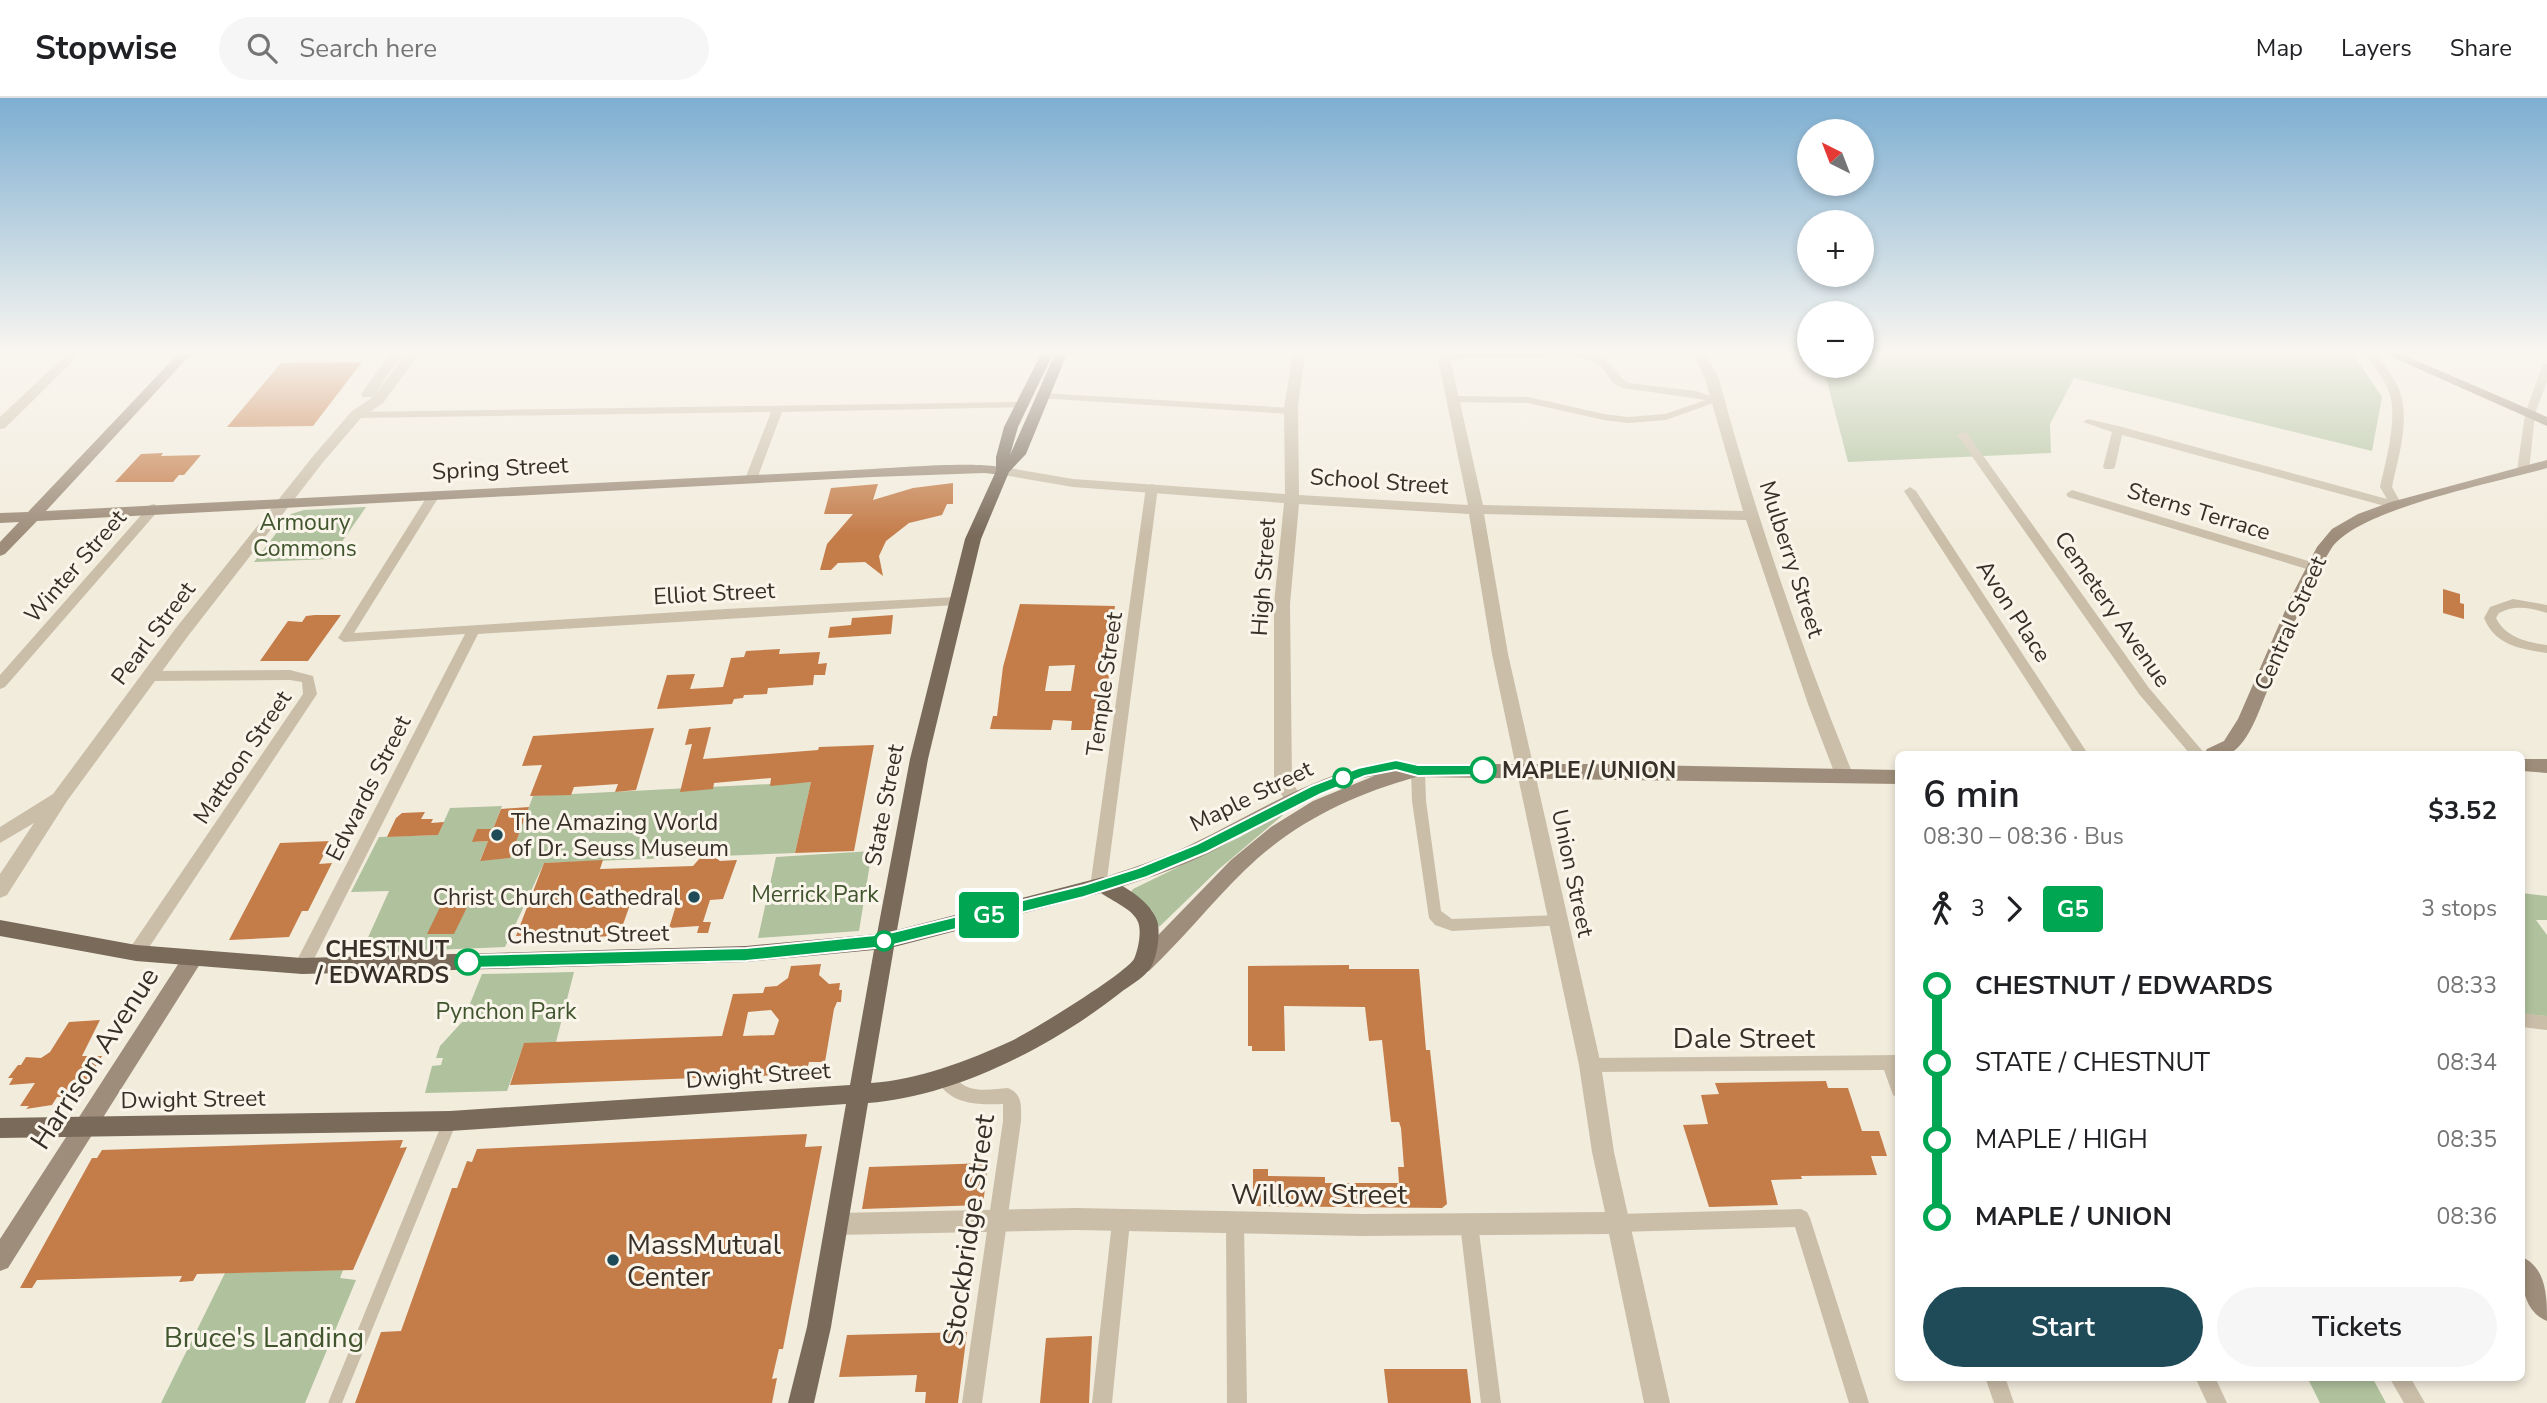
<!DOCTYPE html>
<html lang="en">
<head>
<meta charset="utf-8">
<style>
  :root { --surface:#fff; --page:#f6f6f6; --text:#202124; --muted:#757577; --line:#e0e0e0; --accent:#1f4b59 }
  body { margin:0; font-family:"Nunito Sans",sans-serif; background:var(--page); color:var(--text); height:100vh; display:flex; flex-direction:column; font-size:26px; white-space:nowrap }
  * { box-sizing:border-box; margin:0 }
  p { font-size:23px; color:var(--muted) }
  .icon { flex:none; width:38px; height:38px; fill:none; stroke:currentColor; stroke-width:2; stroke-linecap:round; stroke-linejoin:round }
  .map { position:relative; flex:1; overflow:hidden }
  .panel { position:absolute; left:1895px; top:653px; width:630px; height:630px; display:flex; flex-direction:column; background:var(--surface); border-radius:10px; box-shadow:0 4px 10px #0003 }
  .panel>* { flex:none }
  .badge { padding:0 14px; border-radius:5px; font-size:24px; line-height:46px }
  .needle { width:46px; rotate:318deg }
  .buttons { position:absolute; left:1797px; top:21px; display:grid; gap:14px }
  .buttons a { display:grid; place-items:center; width:77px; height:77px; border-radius:50%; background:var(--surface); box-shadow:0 4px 10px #0003; font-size:35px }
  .map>.badge { position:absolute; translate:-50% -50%; box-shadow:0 0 0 4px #fff }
  .legs { display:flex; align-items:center; gap:10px; height:77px; padding:0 28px; font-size:23px }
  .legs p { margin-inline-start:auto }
  .summary { display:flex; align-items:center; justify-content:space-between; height:119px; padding:0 28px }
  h1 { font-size:38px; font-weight:600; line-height:52px }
  .action { display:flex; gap:14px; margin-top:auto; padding:14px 28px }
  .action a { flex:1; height:80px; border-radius:42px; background:var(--accent); color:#fff; font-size:28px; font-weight:600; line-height:80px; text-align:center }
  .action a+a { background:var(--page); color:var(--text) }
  ul { padding:0 28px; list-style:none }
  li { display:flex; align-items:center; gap:24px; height:77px; font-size:26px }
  li i { display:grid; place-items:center; width:10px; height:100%; margin:0 9px; background:currentColor }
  li i::after { content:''; width:18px; height:18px; margin:-9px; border:5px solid; border-radius:50%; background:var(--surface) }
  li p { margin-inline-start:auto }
  li:first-child i { background:linear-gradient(#0000 50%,currentColor 0) }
  li:last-child i { background:linear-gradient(currentColor 50%,#0000 0) }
  header { display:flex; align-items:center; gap:42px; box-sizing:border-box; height:98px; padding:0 35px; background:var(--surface); border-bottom:2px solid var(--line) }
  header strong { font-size:33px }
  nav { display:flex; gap:38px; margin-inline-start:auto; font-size:24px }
  .search { width:490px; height:63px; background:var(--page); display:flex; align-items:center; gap:18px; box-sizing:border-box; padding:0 24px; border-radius:38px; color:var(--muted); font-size:26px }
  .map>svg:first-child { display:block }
  .green { fill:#afc19d }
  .building { fill:#c47c49; fill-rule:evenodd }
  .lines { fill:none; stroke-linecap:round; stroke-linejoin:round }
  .pedestrian { stroke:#cabea9; stroke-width:13 }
  .minor { fill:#cabea9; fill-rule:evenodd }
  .tertiary { fill:#cabea9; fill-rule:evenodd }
  .secondary { fill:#9e8d7a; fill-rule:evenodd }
  .primary { fill:#796a5a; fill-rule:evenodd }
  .line-1 { fill:#00a651; stroke:#fff; stroke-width:2 }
  .stop-1-dot { fill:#fff; stroke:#00a651; stroke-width:3.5 }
  .poi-dot { fill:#1f4b59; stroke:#faf5ea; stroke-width:2.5 }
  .labels { text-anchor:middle; stroke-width:6; stroke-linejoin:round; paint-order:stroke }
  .street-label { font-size:23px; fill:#373029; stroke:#faf5ea }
  .park-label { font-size:23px; fill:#40552d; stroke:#faf5ea }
  .stop-label { font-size:23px; font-weight:bold; fill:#373029; stroke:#faf5ea; text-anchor:start }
  .poi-label { font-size:23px; fill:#373029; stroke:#faf5ea; text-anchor:start }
  .near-street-label { font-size:28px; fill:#373029; stroke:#faf5ea }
  .near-poi-label { font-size:28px; fill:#373029; stroke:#faf5ea; text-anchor:start }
  .near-park-label { font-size:28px; fill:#40552d; stroke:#faf5ea }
</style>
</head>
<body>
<header>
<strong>Stopwise</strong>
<div class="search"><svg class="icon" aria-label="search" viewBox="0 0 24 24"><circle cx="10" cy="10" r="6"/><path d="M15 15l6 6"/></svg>Search here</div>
<nav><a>Map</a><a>Layers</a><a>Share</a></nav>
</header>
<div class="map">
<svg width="2547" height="1305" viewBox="0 0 2547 1305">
  <rect width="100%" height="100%" fill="#f2ecdd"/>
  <path class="green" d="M1862 256H2353L2382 299 2372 353 2074 280 2050 326 2051 355 1848 364 1823 268H1862Z
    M366 409 330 461 254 464 291 416 304 412Z
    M811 684 795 755 544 765 505 849 361 855 389 793 351 794 379 739 438 737 450 710 502 708 493 731H477L473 744 488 743 480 762 510 760 533 698Z
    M1278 717H1283L1219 771 1159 829 1152 812 1130 796 1133 791 1240 739Z
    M872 753 859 833 758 840 776 759Z
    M2522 795 2547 798V822H2536L2547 837V918L2522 916Z
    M574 874 556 944 524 946 507 993 425 995 432 968 441 967 443 960H436L440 948 463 923 482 876Z
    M343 1172 340 1180 356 1182 305 1305H161L225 1175Z
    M2307 1279H2372L2386 1305H2320Z"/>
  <path class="building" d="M362 264 313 328 227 329 281 265Z
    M163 355 161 358 201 357 184 377H179L173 384H115L141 356Z
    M953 385V406H947L942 417 909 425 886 443 879 458 883 478 865 464 838 465 831 472H820L827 446 853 416H824L831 390 878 386 873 402 913 390Z
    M2443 491 2460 496V505L2464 506V521L2443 515Z
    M1020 506 1115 508 1113 521H1116L1102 632H1071L1072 623 1053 622 1051 632 990 631 993 618H997L1003 569ZM1075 567 1071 593H1045L1049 568Z
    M315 517H341L308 563H260L288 523 302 524 306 518Z
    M893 517 891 536 828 540 830 529 851 527 852 520Z
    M780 551 779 556 820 554 818 566 827 565 825 577H814L813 587 768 590 767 596 744 597 743 600 734 601 732 606 657 611 667 577 695 576 690 591 723 589 731 560 744 559 746 553Z
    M711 629 703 661 818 652 819 649 874 647 854 753 795 755 811 684 770 688 771 680 714 685 713 691 680 694 692 646 685 647 689 631Z
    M654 630 636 692 615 694 618 686 574 689 571 697 530 698 542 667 522 668 533 638Z
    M529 709 510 760 480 763 488 743 472 744 477 731H493L501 711Z
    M425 714 421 721H433L431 725 444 724 438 737 387 739 396 720 402 715Z
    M331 743 319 766 332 765 308 813H302L289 839 229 842 280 745Z
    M712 757 720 763 737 762 723 801 710 802 703 824H711L708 835H697L699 828 669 830 678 801H664L665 797 633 798 619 838 587 839 588 835 516 838 544 765 603 762 600 771 693 768 700 760Z
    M444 801H471L454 836H427Z
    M821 866 819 877 829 886 840 885 839 892H842L841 904H837L834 911 825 964H809L806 976 510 987 524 945 722 938 733 896 763 895 765 889 777 888 788 880 791 868ZM771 912 779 922 774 937 743 938 748 914Z
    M1349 867V871H1419L1426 952H1430L1447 1106 1442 1110 1253 1108V1071H1268V1078L1325 1079V1085H1399L1398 1069H1404L1401 1030 1399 1024H1391L1382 942 1369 943 1365 909 1284 908 1285 953H1252V948H1248V868Z
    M100 922 82 958H102L88 982H79L69 999H57L52 1007 26 1011 29 1008H20L35 985 9 987 13 980H8L18 967H21L26 959 41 960 50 954 69 924Z
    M1826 983 1828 990H1848L1862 1033H1879L1887 1058H1871L1877 1077 1801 1078 1802 1081 1771 1082 1778 1107 1709 1109 1683 1027 1708 1026 1701 997 1719 996 1715 985Z
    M807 1036 805 1049 822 1048 783 1251H779L772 1281 777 1280 772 1305H355L381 1234 401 1233 452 1090H457L467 1063 472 1064 477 1051Z
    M403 1042 400 1050 407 1049 353 1172 197 1176 193 1183 179 1184 182 1178 37 1182 32 1190H20L92 1060H97L102 1052Z
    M988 1065 983 1107 862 1111 869 1069Z
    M967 1234 958 1305H925L926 1294H915L917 1277 839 1279 847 1237Z
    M1092 1238 1089 1305H1040L1046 1240Z
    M1384 1271H1467L1471 1305H1388Z"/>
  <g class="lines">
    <path class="pedestrian" d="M335 1305 450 1023"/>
    <path class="minor" d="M1439 256H1556L1551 259 1443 261 1439 260Z
      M1570 256C1581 256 1600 256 1609 265 1617 272 1619 280 1629 285L1696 293 1722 302 1666 322 1628 325 1604 322 1528 305 1453 304 1448 301 1453 298 1528 299 1604 316 1628 319 1665 316 1706 302 1623 290 1613 285 1600 267Z
      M2366 256H2376C2384 268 2396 281 2400 294 2410 323 2398 360 2392 389L2402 407 2396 411 2122 337 2115 369 2113 371H2105L2103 369 2112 334 2083 324 2088 321 2122 329 2387 401 2380 389C2386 362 2400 314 2387 289 2382 278 2373 267 2366 256Z
      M2547 265V283L2535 316 2529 373 2523 376 2517 373 2525 316 2542 268Z
      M1043 295 1291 310 1296 313 1291 316 1039 300 1038 298Z
      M1022 304 1027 307 1026 309 782 314 757 381 751 384 745 381 771 314 356 320 351 317 356 314Z
      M1963 334 1967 335 2149 590 2205 656H2190L2139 596 1957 337Z
      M1152 386 1158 389 1106 789 1103 793 1098 795 1093 793 1090 789 1146 389Z
      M1910 389 1916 393 2088 656H2074L1904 393Z
      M2072 392 2318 466 2320 469 2318 472H2310L2068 399 2066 396Z
      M434 393 440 397 354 535 726 511 957 499 963 503 957 507 478 536 308 873 302 875 296 873 294 868 465 536 344 544 338 540 428 397Z
      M154 406 160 410 158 413 5 589 0 591V577L150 407Z
      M2513 501 2547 507V515C2531 510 2515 506 2499 515L2496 520C2506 540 2527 544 2547 547V555C2520 551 2495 547 2484 520L2490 509Z
      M290 572 313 578 317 596 142 860 136 862 130 860 128 855 130 850 303 596 302 584 290 582 151 583 144 578 151 573Z
      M1418 668 1425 673 1426 703 1441 813 1452 821 1558 817 1564 819 1566 823 1564 827 1452 833 1435 827 1429 820 1412 703 1411 673Z
      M2522 915 2547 918V932L2522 929Z
      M1899 957V1000L1893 997 1884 972 1590 974 1584 972 1582 967 1584 962 1590 960Z
      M944 971C952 974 955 981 962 986 974 995 994 991 1008 990 1023 996 1021 1009 1021 1023L982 1305H962L1003 1023V1006C976 1007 949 1007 935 979L938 974Z
      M1801 1111 1807 1114 1810 1120 1869 1305H1849L1795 1129 1618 1134 1612 1131 1609 1125 1612 1119 1618 1116Z
      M1121 1115 1127 1118 1130 1124 1112 1305H1092L1112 1124 1115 1118Z
      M1235 1117 1241 1120 1244 1126 1247 1305H1227L1226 1126 1229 1120Z
      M1469 1117 1475 1120 1478 1126 1501 1305H1481L1460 1126 1463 1120Z
      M1985 1279H2005L2014 1305H1994Z
      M2195 1279H2215L2227 1305H2207Z
      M2389 1279H2410L2425 1305H2404Z"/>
    <path class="tertiary" d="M67 256H80L5 330 0 331V319Z
      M390 256H402L373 299H363L361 296Z
      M406 256H419L383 305 361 320 324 363 188 538 67 703 7 797 0 800V776L34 725 0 745V729L53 696 176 530 314 357 351 314 373 299Z
      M1293 256H1305L1298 309 1299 397 1468 407 1437 256H1449L1483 407 1743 413 1705 281 1694 256H1706L1719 281C1755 416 1801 549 1854 679L1851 684H1839L1836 679 1808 606 1746 422 1484 416 1508 556 1601 967 1614 1054 1670 1305H1644L1609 1136 1362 1138 1076 1132 837 1137 829 1134 826 1126 829 1118 837 1115 1076 1110 1362 1116 1605 1114 1592 1054 1579 967 1492 556 1469 416 1299 406 1290 506 1292 683 1303 703 1300 708H1288L1274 683V506L1284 405 1073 389 1003 377 996 373 1003 369 1073 381 1285 396 1284 309Z"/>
    <path class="secondary" d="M178 256H191L46 413 873 371C897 370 997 361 1010 373L1003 377 984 375 873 379 37 423 5 456 0 458V444L19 424 0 425V415L28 414Z
      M2385 256H2401L2547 319V328Z
      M2547 362V370C2498 384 2356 411 2331 451 2304 494 2287 545 2268 591 2260 610 2251 639 2235 652 2227 659 2214 656 2204 656L2207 651 2224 643 2238 621 2291 499 2317 449 2332 431 2358 416 2391 404Z
      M2522 661H2547V675L2522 673Z
      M1396 662 1418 666H1593L1899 672V686L1416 679C1352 697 1293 725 1245 772 1211 805 1183 841 1149 873L1142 875 1135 873 1132 867 1135 861 1231 762 1271 729 1313 703 1374 678C1321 685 1257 730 1209 755 1175 772 1139 783 1103 795L1096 792 1093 787 1096 782C1129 771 1161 761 1192 746 1259 713 1321 672 1396 662Z
      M193 852 200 854 203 860 200 866 8 1170 0 1173V1141L186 854Z
      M2522 1159C2547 1170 2547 1200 2547 1223 2522 1213 2521 1182 2522 1159Z"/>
    <path class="primary" d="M1041 256H1053L1018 329 1010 357 1055 256H1067L1026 356 1009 374 981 441 928 661 897 832 1103 779C1123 786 1154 805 1158 826 1160 838 1157 862 1149 872 1142 881 1129 888 1120 895 1053 948 954 999 868 1005L831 1229 814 1305H788L807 1229 846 1006 450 1033 0 1040V1020L450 1013 850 987 874 852 746 864 302 876 136 863 0 838V822L136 847 302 860 746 848 877 836 910 661 965 441 996 373V359L1004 329ZM1101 795C1112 803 1133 811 1138 824 1142 834 1138 852 1134 861 1125 876 1029 935 1009 944 968 963 917 982 871 985L894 849Z"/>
  </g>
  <linearGradient id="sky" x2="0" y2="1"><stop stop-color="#7daed1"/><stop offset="0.58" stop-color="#f9f6f0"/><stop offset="1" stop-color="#f9f6f0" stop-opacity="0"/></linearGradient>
  <rect width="2547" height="438" fill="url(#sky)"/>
  <path class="line-1" d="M1396 662 1418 667H1483L1490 672 1483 677 1418 678 1396 672 1365 678 1321 696 1207 754 1147 779 1084 799 885 849 746 863 468 870 460 864 468 857 746 850 885 836 1084 787 1138 770 1197 746 1311 688 1358 670Z"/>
  <g class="stop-1-dot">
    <circle cx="1483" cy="672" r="12"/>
    <circle cx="1343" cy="680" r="9"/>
    <circle cx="884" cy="843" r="9"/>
    <circle cx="468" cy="864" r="12"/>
  </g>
  <g class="poi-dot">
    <circle cx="497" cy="737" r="7"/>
    <circle cx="694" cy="799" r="7"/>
    <circle cx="613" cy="1162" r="7"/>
  </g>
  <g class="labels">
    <g class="street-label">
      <text transform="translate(500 370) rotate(-3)" y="8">Spring Street</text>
      <text transform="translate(1379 383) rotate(4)" y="8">School Street</text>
      <text transform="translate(2199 413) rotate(17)" y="8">Sterns Terrace</text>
      <text transform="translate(1792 461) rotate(72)" y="8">Mulberry Street</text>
      <text transform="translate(75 468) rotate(-49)" y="8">Winter Street</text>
      <text transform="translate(1263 479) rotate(-86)" y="8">High Street</text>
      <text transform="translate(714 495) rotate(-3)" y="8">Elliot Street</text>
      <text transform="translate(2113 511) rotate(55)" y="8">Cemetery Avenue</text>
      <text transform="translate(2014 513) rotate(57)" y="8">Avon Place</text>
      <text transform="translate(2290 525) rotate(-66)" y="8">Central Street</text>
      <text transform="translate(153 535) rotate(-53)" y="8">Pearl Street</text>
      <text transform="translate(1104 586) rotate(-82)" y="8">Temple Street</text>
      <text transform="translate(242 659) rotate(-56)" y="8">Mattoon Street</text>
      <text transform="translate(368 690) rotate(-63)" y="8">Edwards Street</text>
      <text transform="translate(1251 698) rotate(-26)" y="8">Maple Street</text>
      <text transform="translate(884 707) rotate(-79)" y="8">State Street</text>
      <text transform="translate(1573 775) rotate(78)" y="8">Union Street</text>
      <text transform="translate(588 836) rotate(-1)" y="8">Chestnut Street</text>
      <text transform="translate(758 977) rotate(-4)" y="8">Dwight Street</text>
      <text transform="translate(193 1001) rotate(-1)" y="8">Dwight Street</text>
    </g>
    <g class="park-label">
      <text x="305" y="432">Armoury<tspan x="305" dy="26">Commons</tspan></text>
      <text x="815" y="804">Merrick Park</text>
      <text x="506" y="921">Pynchon Park</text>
    </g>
    <g class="stop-label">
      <text x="1502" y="680">MAPLE / UNION</text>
      <text x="449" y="859" text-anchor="end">CHESTNUT<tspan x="449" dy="26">/ EDWARDS</tspan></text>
    </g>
    <g class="poi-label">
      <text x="511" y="732">The Amazing World<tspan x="511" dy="26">of Dr. Seuss Museum</tspan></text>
      <text x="680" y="807" text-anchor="end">Christ Church Cathedral</text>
    </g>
    <g class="near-street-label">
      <text x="1744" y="950">Dale Street</text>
      <text transform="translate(94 960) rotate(-57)" y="10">Harrison Avenue</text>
      <text x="1319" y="1106">Willow Street</text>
      <text transform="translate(968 1132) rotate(-82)" y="10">Stockbridge Street</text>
    </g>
    <g class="near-poi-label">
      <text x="627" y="1156">MassMutual<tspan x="627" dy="32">Center</tspan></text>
    </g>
    <g class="near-park-label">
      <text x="264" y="1249">Bruce's Landing</text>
    </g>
  </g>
</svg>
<div class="buttons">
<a><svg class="needle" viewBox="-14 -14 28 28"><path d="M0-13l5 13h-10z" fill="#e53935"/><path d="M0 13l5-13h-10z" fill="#757577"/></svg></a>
<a>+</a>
<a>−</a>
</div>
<b class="badge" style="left:989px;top:817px;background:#00a651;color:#fff">G5</b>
<section class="panel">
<div class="summary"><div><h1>6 min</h1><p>08:30 – 08:36 · Bus</p></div><b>$3.52</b></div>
<div class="legs"><svg class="icon" aria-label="walk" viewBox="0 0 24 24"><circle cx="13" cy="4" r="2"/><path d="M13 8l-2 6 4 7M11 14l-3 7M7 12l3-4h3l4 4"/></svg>3<svg class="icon" aria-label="forward" viewBox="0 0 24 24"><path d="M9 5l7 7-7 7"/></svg><b class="badge" style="background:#00a651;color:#fff">G5</b><p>3 stops</p></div>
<ul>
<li><i style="color:#00a651"></i><b>CHESTNUT / EDWARDS</b><p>08:33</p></li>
<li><i style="color:#00a651"></i><span>STATE / CHESTNUT</span><p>08:34</p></li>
<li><i style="color:#00a651"></i><span>MAPLE / HIGH</span><p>08:35</p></li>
<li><i style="color:#00a651"></i><b>MAPLE / UNION</b><p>08:36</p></li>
</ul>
<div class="action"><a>Start</a><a>Tickets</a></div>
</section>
</div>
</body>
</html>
